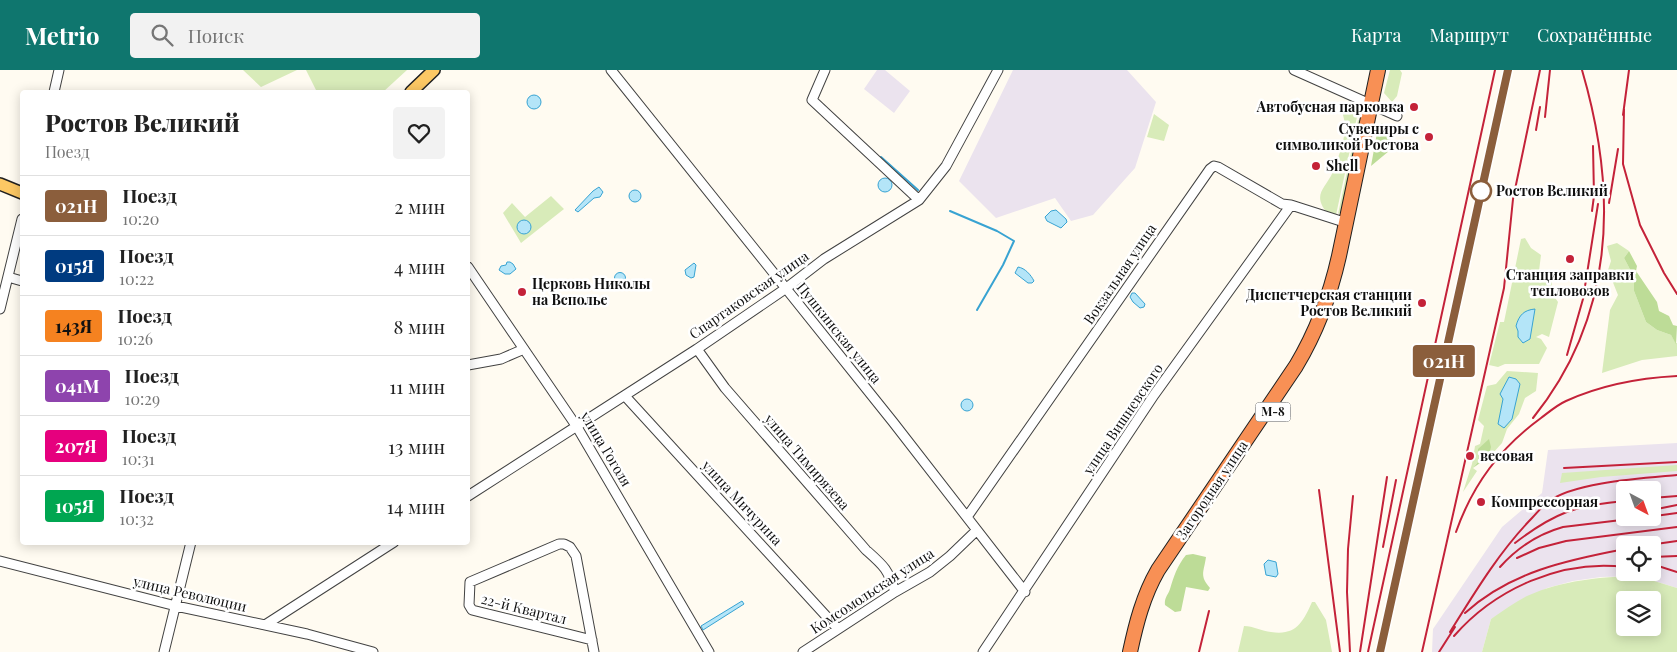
<!DOCTYPE html>
<html lang="ru">
<head>
<meta charset="utf-8">
<style>
  :root { --surface:#fff; --page:#f2f2f2; --text:#222; --muted:#767676; --line:#e0e0e0; --accent:#0f766e }
  body { margin:0; font-family:"Playfair Display",serif; background:var(--page); color:var(--text); height:100vh; display:flex; flex-direction:column; font-size:19px; white-space:nowrap }
  * { box-sizing:border-box; margin:0 }
  p { font-size:16px; color:var(--muted) }
  .icon { flex:none; width:28px; height:28px; fill:none; stroke:currentColor; stroke-width:2; stroke-linecap:round; stroke-linejoin:round }
  .map { position:relative; flex:1; overflow:hidden }
  .panel { position:absolute; left:20px; top:20px; width:450px; height:455px; display:flex; flex-direction:column; background:var(--surface); border-radius:5px; box-shadow:0 2px 12px #0003 }
  .panel>* { flex:none }
  .badge { padding:0 10px; border-radius:4px; font-size:18px; line-height:32px }
  .needle { width:32px; rotate:139deg }
  .controls { position:absolute; left:1616px; top:411px; display:grid; gap:10px }
  .controls a { display:grid; place-items:center; width:45px; height:45px; border-radius:5px; background:var(--surface); box-shadow:0 2px 12px #0003; font-size:25px }
  .map>.badge { position:absolute; translate:-50% -50%; box-shadow:0 0 0 2px #fff }
  .round { display:grid; place-items:center; flex:none; width:52px; height:52px; border-radius:5px; background:var(--page) }
  .headline { display:flex; align-items:center; justify-content:space-between; height:85px; padding:0 25px }
  h1 { font-size:24px; font-weight:800; line-height:38px }
  ul { padding:0; list-style:none }
  li { display:flex; align-items:center; gap:15px; height:60px; padding:0 25px; border-top:1px solid var(--line) }
  li div { flex:1 }
  li b { display:block; font-size:19px }
  li em { font-style:normal }
  li .badge { min-width:55px; font-weight:700; text-align:center }
  header { display:flex; align-items:center; gap:30px; box-sizing:border-box; height:70px; padding:0 25px; background:var(--accent); color:#fff }
  header strong { font-size:24px }
  nav { display:flex; gap:28px; margin-inline-start:auto; font-size:18px }
  .search { width:350px; height:45px; background:var(--page); display:flex; align-items:center; gap:12px; box-sizing:border-box; padding:0 18px; border-radius:5px; color:var(--muted); font-size:19px }
  .map>svg:first-child { display:block }
  .industrial { fill:#ebe3ee; fill-rule:evenodd }
  .green { fill:#d8ebb9; fill-rule:evenodd }
  .forest { fill:#bddc97 }
  .water { fill:#b4e5f8; stroke:#38a3d2 }
  .lines { fill:none; stroke-linecap:round; stroke-linejoin:round }
  .stream { stroke:#38a3d2; stroke-width:2 }
  .minor-casing { stroke:#424242; stroke-width:11 }
  .major-casing { stroke:#202020; stroke-width:14 }
  .highway-casing { stroke:#202020; stroke-width:16 }
  .minor { stroke:#fff; stroke-width:9 }
  .major { stroke:#fcc864; stroke-width:11 }
  .highway { stroke:#f89055; stroke-width:14 }
  .rail { stroke:#c42239; stroke-width:2 }
  .line-casing { stroke:#fff; stroke-width:11 }
  .line { stroke:#8b5e3c; stroke-width:8 }
  .poi-dot { fill:#c42239; stroke:#fff; stroke-width:2 }
  .stop-dot { fill:#fff; stroke:#8b5e3c; stroke-width:2.5 }
  .labels { text-anchor:middle; stroke-width:5; stroke-linejoin:round; paint-order:stroke }
  .shield { fill:#fff; stroke:#575757; stroke-width:1 }
  .shield-label { font-size:12px; font-weight:bold; fill:#0f0f0f }
  .poi-label { font-size:14px; font-weight:bold; fill:#0f0f0f; stroke:#fff; text-anchor:start }
  .stop-label { font-size:14px; font-weight:bold; fill:#0f0f0f; stroke:#fff; text-anchor:start }
  .street-label { font-size:14px; fill:#0f0f0f; stroke:#fff }
</style>
</head>
<body>
<header>
<strong>Metrio</strong>
<div class="search"><svg class="icon" aria-label="search" viewBox="0 0 24 24"><circle cx="10" cy="10" r="6"/><path d="M15 15l6 6"/></svg>Поиск</div>
<nav><a>Карта</a><a>Маршрут</a><a>Сохранённые</a></nav>
</header>
<div class="map">
<svg width="1677" height="582" viewBox="0 0 1677 582">
  <rect width="100%" height="100%" fill="#fffbf1"/>
  <path class="industrial" d="M877 0H885L910 21 894 43 864 19Z
    M1013 0H1127L1156 32 1135 98 1093 145 1071 151 1055 128 996 148 959 111Z
    M1677 373V518L1638 506 1601 507 1573 511 1547 518 1491 549 1482 582H1432L1433 559 1502 457 1542 423 1548 380ZM1625 420H1652V448H1625ZM1625 475H1652V502H1625Z"/>
  <path class="green" d="M243 0H297L261 17Z
    M306 0H407L383 22H317Z
    M1390 0H1400L1402 3 1397 26 1392 32 1384 23Z
    M1342 33 1355 39 1357 47 1336 145 1327 143C1312 124 1325 119 1333 102 1338 89 1343 74 1345 61 1346 52 1342 42 1340 34Z
    M1154 44 1169 55 1164 71 1147 67Z
    M1358 50 1361 51 1344 140 1338 144Z
    M551 126 564 139 521 173 503 143 512 133 525 147Z
    M1525 168 1531 178 1541 185 1539 201H1553L1551 222 1558 232 1549 267 1542 264 1536 267 1541 269 1547 278 1539 294H1505L1498 297 1489 295 1500 252H1504L1521 169Z
    M1617 173 1629 181 1624 188 1634 207V221L1646 252 1657 260 1671 265 1676 273H1677V286L1642 290 1602 303 1610 240 1618 225 1608 200 1611 191 1607 176Z
    M1507 301 1538 303 1536 321 1525 328 1519 344 1507 359 1502 373 1493 383 1478 379V392L1473 398 1477 401 1463 422 1472 394 1475 376 1480 374 1484 356 1478 350 1487 316 1496 314Z
    M1677 395V401L1601 407 1560 413 1562 403Z
    M1638 506 1677 518V582H1482L1491 549C1503 541 1515 532 1527 526 1563 510 1599 507 1638 506ZM1625 530H1652V558H1625Z
    M1312 532H1315L1326 550 1332 582H1238L1244 556C1253 556 1262 561 1271 562 1296 566 1303 552 1312 532Z"/>
  <path class="forest" d="M1382 53 1391 67 1388 73 1389 81 1371 96 1378 57Z
    M1629 181 1637 196 1636 201 1657 232 1659 241 1669 246 1673 255 1677 256 1676 274 1671 265 1657 260 1646 252 1634 221V207L1624 188Z
    M1489 369 1491 377 1490 381 1493 383 1484 393H1480L1473 398 1478 392V379Z
    M1193 484 1206 487C1204 502 1199 506 1210 518L1208 521 1186 517 1181 541 1175 542 1165 535C1164 528 1168 525 1170 519 1174 506 1177 496 1186 485Z"/>
  <path class="water" d="M527 32a7 7 0 1 1 14 0a7 7 0 1 1-14 0Z
    M878 115a7 7 0 1 1 14 0a7 7 0 1 1-14 0Z
    M599 117 603 122 600 127 594 128 578 142 575 140 593 121Z
    M629 126a6 6 0 1 1 12 0a6 6 0 1 1-12 0Z
    M1056 140 1066 149 1067 152 1061 158 1047 151 1045 147 1051 141Z
    M517 157a7 7 0 1 1 14 0a7 7 0 1 1-14 0Z
    M507 192H510L513 194 516 199 510 204H505L499 200 501 196 506 195Z
    M694 193 696 195 694 207 691 208 686 205 685 200Z
    M1018 197C1025 198 1031 205 1034 211L1032 213H1028L1015 203Z
    M614.5 208a5.5 5.5 0 1 1 11 0a5.5 5.5 0 1 1-11 0Z
    M1132 223H1135L1145 234 1144 237 1140 238 1133 232 1130 227Z
    M1535 239 1530 269 1523 273 1518 267V261L1516 256C1519 245 1524 240 1535 239Z
    M1509 307 1516 309 1520 314 1512 349 1504 358 1498 354 1503 329 1500 324Z
    M961 335a6 6 0 1 1 12 0a6 6 0 1 1-12 0Z
    M1268 490 1276 492 1278 504 1276 507 1266 505 1264 494Z
    M742 531 744 534 703 560 701 556Z"/>
  <g class="lines">
    <path class="stream" d="M881 87 918 120
      M950 141 997 161 1014 171 1003 195 977 240"/>
    <defs>
      <path id="minor" d="M611 0 893 352 1025 522
        M825 0 812 30 919 130
        M1294 0 1397 46
        M54 22 59 0
        M468 197 577 357 709 582
        M8 207 22 211
        M0 239 22 149
        M697 279 725 318 866 480C884 496 888 499 895 522
        M468 295 501 289 524 279
        M625 326 838 559
        M468 426 697 279 785 219 824 189 919 130 946 96 998 0
        M967 447 1210 99 1214 96 1218 97 1282 134 1291 135 1347 153
        M0 491 176 536 307 564 373 582
        M265 555 394 472
        M592 570 472 540 469 535 470 512 559 474H564L570 477 576 486 594 582
        M164 582 191 472
        M803 582 895 522 930 502 950 486 977 460
        M983 582 1154 325 1291 135"/>
      <path id="major" d="M411 22 434 0
        M0 114 22 123"/>
      <path id="highway" d="M1130 582C1136 554 1143 526 1158 500L1296 296C1317 261 1330 226 1339 186L1378 0"/>
    </defs>
    <use href="#minor" class="minor-casing"/>
    <use href="#major" class="major-casing"/>
    <use href="#highway" class="highway-casing"/>
    <use href="#minor" class="minor"/>
    <use href="#major" class="major"/>
    <use href="#highway" class="highway"/>
    <path class="rail" d="M1624 39 1623 94 1640 155 1664 203 1677 224
      M1623 45 1629 0
      M1545 47 1550 0
      M1536 60 1540 37
      M1609 133 1618 79
      M1592 141 1594 126 1593 76
      M1567 285 1583 229 1598 134
      M1533 348C1616 245 1618 123 1582 0
      M1564 398 1677 392
      M1319 420 1340 582
      M1652 428 1677 426
      M1652 440 1677 435
      M1655 446 1677 443
      M1456 462C1473 414 1500 378 1541 348 1549 342 1557 335 1566 331 1601 315 1639 308 1677 306
      M1515 473C1554 443 1576 435 1625 431
      M1649 475 1677 471
      M1383 477 1396 410
      M1652 487 1677 486
      M1517 488 1539 478 1566 471 1677 457
      M1652 494 1677 502
      M1500 497C1517 478 1538 464 1563 457L1638 448
      M1465 543C1510 502 1567 490 1625 479
      M1450 562C1475 522 1499 482 1532 448 1537 443 1542 436 1548 432 1573 412 1645 408 1677 405
      M1454 566C1495 519 1561 489 1625 497
      M1199 582 1209 541
      M1350 582 1347 522 1348 479 1353 426
      M1360 582 1387 407
      M1368 582 1495 0
      M1380 582 1508 0
      M1422 582 1504 218 1513 129 1540 0
      M1439 582 1455 557"/>
  </g>
  <g class="lines">
    <defs>
      <path id="line" d="M1380 582 1508 0"/>
    </defs>
    <use href="#line" class="line-casing"/>
    <use href="#line" class="line"/>
  </g>
  <g class="poi-dot">
    <circle cx="1414" cy="37" r="5"/>
    <circle cx="1429" cy="67" r="5"/>
    <circle cx="1316" cy="96" r="5"/>
    <circle cx="1570" cy="189" r="5"/>
    <circle cx="522" cy="222" r="5"/>
    <circle cx="1422" cy="233" r="5"/>
    <circle cx="1470" cy="386" r="5"/>
    <circle cx="1481" cy="432" r="5"/>
  </g>
  <circle class="stop-dot" cx="1481" cy="121" r="10"/>
  <g class="labels">
    <rect class="shield" x="1255.5" y="332.5" width="35" height="19" rx="4"/>
    <g class="shield-label">
      <text x="1273" y="346">М-8</text>
    </g>
    <g class="poi-label">
      <text x="1404" y="42" text-anchor="end">Автобусная парковка</text>
      <text x="1419" y="64" text-anchor="end">Сувениры с<tspan x="1419" dy="16">символикой Ростова</tspan></text>
      <text x="1326" y="101">Shell</text>
      <text x="1570" y="210" text-anchor="middle">Станция заправки<tspan x="1570" dy="16">тепловозов</tspan></text>
      <text x="532" y="219">Церковь Николы<tspan x="532" dy="16">на Всполье</tspan></text>
      <text x="1412" y="230" text-anchor="end">Диспетчерская станции<tspan x="1412" dy="16">Ростов Великий</tspan></text>
      <text x="1480" y="391">весовая</text>
      <text x="1491" y="437">Компрессорная</text>
    </g>
    <g class="stop-label">
      <text x="1496" y="126">Ростов Великий</text>
    </g>
    <g class="street-label">
      <text transform="translate(1120 204) rotate(-56)" y="5">Вокзальная улица</text>
      <text transform="translate(749 225) rotate(-35)" y="5">Спартаковская улица</text>
      <text transform="translate(839 263) rotate(51)" y="5">Пушкинская улица</text>
      <text transform="translate(1123 349) rotate(-56)" y="5">улица Вишневского</text>
      <text transform="translate(606 379) rotate(59)" y="5">улица Гоголя</text>
      <text transform="translate(807 392) rotate(49)" y="5">улица Тимирязева</text>
      <text transform="translate(1212 420) rotate(-56)" y="5">Загородная улица</text>
      <text transform="translate(742 433) rotate(47)" y="5">улица Мичурина</text>
      <text transform="translate(872 521) rotate(-33)" y="5">Комсомольская улица</text>
      <text transform="translate(190 524) rotate(13)" y="5">улица Революции</text>
      <text transform="translate(524 539) rotate(14)" y="5">22-й Квартал</text>
    </g>
  </g>
</svg>
<div class="controls">
<a><svg class="needle" viewBox="-14 -14 28 28"><path d="M0-13l5 13h-10z" fill="#e53935"/><path d="M0 13l5-13h-10z" fill="#767676"/></svg></a>
<a><svg class="icon" aria-label="locate" viewBox="0 0 24 24"><circle cx="12" cy="12" r="6"/><path d="M12 2v4M12 18v4M2 12h4M18 12h4"/></svg></a>
<a><svg class="icon" aria-label="layers" viewBox="0 0 24 24"><path d="M12 4l9 5-9 5-9-5zM3 14l9 5 9-5"/></svg></a>
</div>
<b class="badge" style="left:1444px;top:291px;background:#8b5e3c;color:#fff">021Н</b>
<section class="panel">
<div class="headline"><div><h1>Ростов Великий</h1><p>Поезд</p></div><a class="round"><svg class="icon" aria-label="heart" viewBox="0 0 24 24"><path d="M12 20l-8-8c-3-5 5-10 8-4 3-6 11-1 8 4z"/></svg></a></div>
<ul>
<li><span class="badge" style="background:#8b5e3c;color:#fff">021Н</span><div><b>Поезд</b><p>10:20</p></div><em>2 мин</em></li>
<li><span class="badge" style="background:#003b80;color:#fff">015Я</span><div><b>Поезд</b><p>10:22</p></div><em>4 мин</em></li>
<li><span class="badge" style="background:#f58220;color:#111">143Я</span><div><b>Поезд</b><p>10:26</p></div><em>8 мин</em></li>
<li><span class="badge" style="background:#8e44ad;color:#fff">041М</span><div><b>Поезд</b><p>10:29</p></div><em>11 мин</em></li>
<li><span class="badge" style="background:#e6007e;color:#fff">207Я</span><div><b>Поезд</b><p>10:31</p></div><em>13 мин</em></li>
<li><span class="badge" style="background:#00a651;color:#fff">105Я</span><div><b>Поезд</b><p>10:32</p></div><em>14 мин</em></li>
</ul>
</section>
</div>
</body>
</html>
